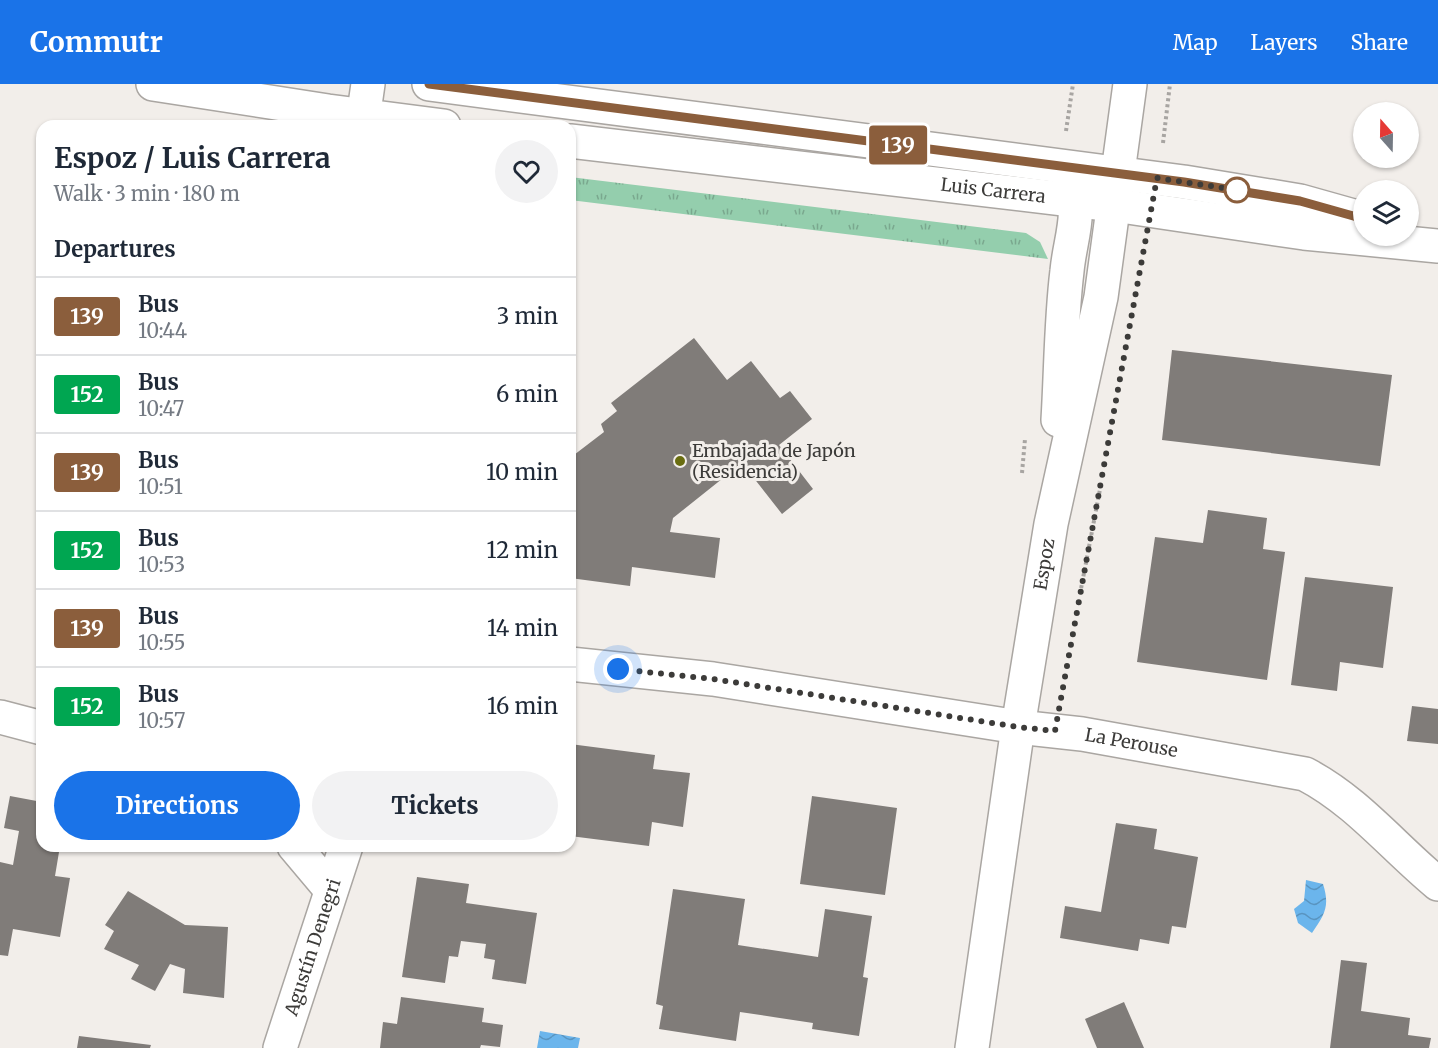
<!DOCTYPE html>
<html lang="en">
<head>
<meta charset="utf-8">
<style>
  :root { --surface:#fff; --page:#f2f2f3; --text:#1f2937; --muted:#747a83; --line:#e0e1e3; --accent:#1a73e8 }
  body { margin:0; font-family:Merriweather,serif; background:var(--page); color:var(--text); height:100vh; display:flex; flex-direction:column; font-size:22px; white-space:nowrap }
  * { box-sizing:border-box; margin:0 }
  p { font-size:20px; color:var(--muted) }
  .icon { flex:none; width:33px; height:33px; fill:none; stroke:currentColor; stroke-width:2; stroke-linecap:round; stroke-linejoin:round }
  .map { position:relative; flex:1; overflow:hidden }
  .details { position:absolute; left:36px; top:36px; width:540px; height:732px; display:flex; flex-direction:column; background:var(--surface); border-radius:18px; box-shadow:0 2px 4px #0004 }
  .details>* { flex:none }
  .badge { padding:0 12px; border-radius:4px; font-size:21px; line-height:39px }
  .needle { width:39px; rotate:340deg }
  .buttons { position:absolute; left:1353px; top:18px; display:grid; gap:12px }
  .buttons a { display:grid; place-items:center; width:66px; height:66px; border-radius:50%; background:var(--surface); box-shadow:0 2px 4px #0004; font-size:30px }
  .you { position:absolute; width:30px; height:30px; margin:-15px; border:4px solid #fff; border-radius:50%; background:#1a73e8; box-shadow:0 0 0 9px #1a73e833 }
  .map>.badge { position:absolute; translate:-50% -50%; box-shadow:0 0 0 3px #fff }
  h2 { padding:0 18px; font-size:22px; line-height:54px }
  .round { display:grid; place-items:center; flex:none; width:63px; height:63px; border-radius:32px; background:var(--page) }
  .headline { display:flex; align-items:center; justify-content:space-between; height:102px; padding:0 18px }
  h1 { font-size:28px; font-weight:700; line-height:45px }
  .cta { display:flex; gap:12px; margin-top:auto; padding:12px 18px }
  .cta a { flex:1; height:69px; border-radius:36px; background:var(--accent); color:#fff; font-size:24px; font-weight:700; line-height:69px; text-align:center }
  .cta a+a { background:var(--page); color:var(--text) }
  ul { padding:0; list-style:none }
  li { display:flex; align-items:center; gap:18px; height:78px; padding:0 18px; border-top:2px solid var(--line) }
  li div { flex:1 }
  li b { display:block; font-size:22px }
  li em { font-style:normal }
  li .badge { min-width:66px; font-weight:700; text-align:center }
  header { display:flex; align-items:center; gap:36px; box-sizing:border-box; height:84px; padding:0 30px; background:var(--accent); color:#fff }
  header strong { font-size:28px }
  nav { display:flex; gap:33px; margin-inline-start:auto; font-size:21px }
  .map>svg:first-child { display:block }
  .grass { fill:url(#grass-tufts) }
  .water { fill:url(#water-waves) }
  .building { fill:#807c79 }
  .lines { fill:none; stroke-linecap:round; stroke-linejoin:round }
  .minor-casing { stroke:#aaa6a2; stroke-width:36 }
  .tertiary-casing { stroke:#aaa6a2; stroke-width:36 }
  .path { stroke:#a8a5a2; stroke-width:4; stroke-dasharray:3 3; stroke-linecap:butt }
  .minor { stroke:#fff; stroke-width:33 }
  .tertiary { stroke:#fff; stroke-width:33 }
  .line-casing { stroke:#fff; stroke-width:14 }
  .line { stroke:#8b5e3c; stroke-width:9 }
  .walk { stroke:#3c3b39; stroke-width:6; stroke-dasharray:0 10.8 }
  .stop-dot { fill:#fff; stroke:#8b5e3c; stroke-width:3 }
  .poi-dot { fill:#696d10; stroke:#f2eeea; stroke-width:2 }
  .labels { text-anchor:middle; stroke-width:6; stroke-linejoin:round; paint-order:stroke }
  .street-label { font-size:18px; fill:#3c3b39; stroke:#f2eeea }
  .poi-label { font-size:18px; fill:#3c3b39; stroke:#f2eeea; text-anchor:start }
</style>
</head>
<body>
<header>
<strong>Commutr</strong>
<nav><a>Map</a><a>Layers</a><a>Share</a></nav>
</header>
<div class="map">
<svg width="1438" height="964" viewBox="0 0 1438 964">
  <defs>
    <pattern id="grass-tufts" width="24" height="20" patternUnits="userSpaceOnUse" patternTransform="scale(1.5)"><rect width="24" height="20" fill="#94cead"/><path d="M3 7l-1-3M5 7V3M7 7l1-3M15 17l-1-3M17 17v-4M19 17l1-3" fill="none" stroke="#7aa88e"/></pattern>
    <pattern id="water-waves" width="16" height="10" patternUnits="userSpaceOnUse" patternTransform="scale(1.5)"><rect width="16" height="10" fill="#6bb5ec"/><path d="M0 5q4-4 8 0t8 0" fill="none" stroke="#5994c0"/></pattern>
  </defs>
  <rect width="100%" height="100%" fill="#f2eeea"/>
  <path class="grass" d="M570 93 1026 149 1040 158 1048 175 570 116Z"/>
  <path class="water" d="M1306 796 1323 800C1330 822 1325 830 1312 849L1298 839 1294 825 1304 817Z
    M540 947 580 954 578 964H537Z"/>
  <path class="building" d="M694 254 727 296 751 277 780 314 790 307 812 335 779 361 813 405 782 430 742 379 673 434 670 448 720 454 715 494 632 483 630 502 570 494V374L604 348 601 340 617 327 611 319Z
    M1172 266 1392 291 1380 382 1162 356Z
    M1208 426 1267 434 1263 465 1285 468 1267 596 1137 578 1155 453 1203 459Z
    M1305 493 1393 503 1383 584 1340 578 1337 607 1291 601Z
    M1412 622 1438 625V660L1407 657Z
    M570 660 655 671 653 685 690 689 683 743 652 738 649 762 570 752Z
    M10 712 42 718V762H60L55 792 70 794 60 853 13 845 8 872 0 871V778L13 781 19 747 4 744Z
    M812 712 897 724 885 811 800 800Z
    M1116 739 1157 745 1154 765 1198 773 1186 844 1172 842 1169 860 1140 855 1138 867 1060 854 1065 822 1101 828Z
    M417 793 469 800 466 819 537 829 526 900 492 895 495 876 484 874 486 860 461 857 458 873 449 872 445 899 402 893Z
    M673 805 745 815 738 861 818 873 825 825 872 832 863 893 868 894 859 952 812 945 813 939 740 928 736 957 659 945 663 922 656 920Z
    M128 807 185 841 228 843 224 914 183 909 185 885 170 880 155 907 131 895 139 881 104 865 114 847 105 841Z
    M1341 876 1367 879 1361 927 1410 934 1408 951 1431 954 1429 964H1330Z
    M401 913 484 924 482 938 503 941 500 963 481 961 480 964H380L383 938 397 940Z
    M1124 918 1144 964H1097L1085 935Z
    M79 952 151 961 150 964H77Z"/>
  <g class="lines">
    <defs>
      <g id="minor">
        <path d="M362 42 368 0"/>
        <path id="s1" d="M570 580 713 595 1018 643 1082 650 1305 690C1357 717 1393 763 1438 800"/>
        <path d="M0 633 42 644"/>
        <path d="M294 762 331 806"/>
        <path id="s2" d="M280 964 346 762"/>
      </g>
      <g id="tertiary">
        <path d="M153 0 328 27 444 42"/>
        <path d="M429 0 1184 98 1300 117 1364 135"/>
        <path id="s3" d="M570 57 1114 121 1304 149 1438 162"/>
        <path d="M1058 336C1061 287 1061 236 1067 187 1070 154 1083 129 1069 96"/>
        <path id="s4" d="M972 964 1018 643 1044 483 1051 440 1101 213 1130 0"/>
      </g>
    </defs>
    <use href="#minor" class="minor-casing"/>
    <use href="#tertiary" class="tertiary-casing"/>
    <path class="path" d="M1066 47 1073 0
      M1163 59 1170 0
      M1022 389 1025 355
      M1080 510 1101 400"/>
    <use href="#minor" class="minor"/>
    <use href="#tertiary" class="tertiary"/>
  </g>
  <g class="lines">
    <defs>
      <path id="line" d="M429 0 1184 98 1300 117 1364 135"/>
    </defs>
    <use href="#line" class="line-casing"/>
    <use href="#line" class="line"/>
    <path class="walk" d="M618 585 713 595 1018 643 1055 647 1157 94 1237 106"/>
  </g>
  <circle class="stop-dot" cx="1237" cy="106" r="12"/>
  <circle class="poi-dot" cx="680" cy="377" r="6"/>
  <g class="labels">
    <g class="street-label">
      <text dy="6" stroke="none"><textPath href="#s3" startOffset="426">Luis Carrera</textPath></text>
      <text dy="6" stroke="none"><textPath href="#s4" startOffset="489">Espoz</textPath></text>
      <text dy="6" stroke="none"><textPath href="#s1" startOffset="567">La Perouse</textPath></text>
      <text dy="6" stroke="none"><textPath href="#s2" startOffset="106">Agustín Denegri</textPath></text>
    </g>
    <g class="poi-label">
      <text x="692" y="373">Embajada de Japón<tspan x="692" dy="21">(Residencia)</tspan></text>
    </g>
  </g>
</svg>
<div class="buttons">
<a><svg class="needle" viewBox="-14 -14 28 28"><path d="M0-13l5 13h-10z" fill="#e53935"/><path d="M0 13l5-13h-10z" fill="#747a83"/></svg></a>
<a><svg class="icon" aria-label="layers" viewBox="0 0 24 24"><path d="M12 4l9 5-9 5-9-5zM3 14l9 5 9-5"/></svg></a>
</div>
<div class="you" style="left:618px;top:585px"></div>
<b class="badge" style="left:898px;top:61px;background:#8b5e3c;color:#fff">139</b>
<section class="details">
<div class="headline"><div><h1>Espoz / Luis Carrera</h1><p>Walk · 3 min · 180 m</p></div><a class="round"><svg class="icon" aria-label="heart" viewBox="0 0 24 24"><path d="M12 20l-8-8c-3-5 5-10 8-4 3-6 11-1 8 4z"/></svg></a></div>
<h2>Departures</h2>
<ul>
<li><span class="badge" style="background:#8b5e3c;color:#fff">139</span><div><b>Bus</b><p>10:44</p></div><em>3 min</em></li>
<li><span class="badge" style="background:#00a651;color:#fff">152</span><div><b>Bus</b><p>10:47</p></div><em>6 min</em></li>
<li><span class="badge" style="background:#8b5e3c;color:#fff">139</span><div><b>Bus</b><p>10:51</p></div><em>10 min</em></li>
<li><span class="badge" style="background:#00a651;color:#fff">152</span><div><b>Bus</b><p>10:53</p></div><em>12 min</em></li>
<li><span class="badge" style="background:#8b5e3c;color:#fff">139</span><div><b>Bus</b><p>10:55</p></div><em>14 min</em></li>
<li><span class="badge" style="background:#00a651;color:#fff">152</span><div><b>Bus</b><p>10:57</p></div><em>16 min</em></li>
</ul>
<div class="cta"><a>Directions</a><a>Tickets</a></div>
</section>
</div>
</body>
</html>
